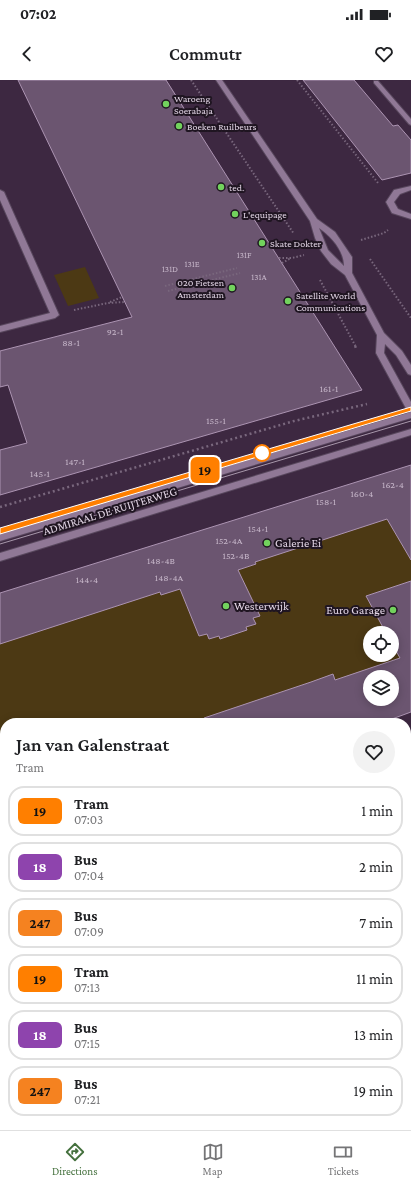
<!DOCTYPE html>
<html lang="en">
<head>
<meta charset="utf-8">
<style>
  :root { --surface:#fff; --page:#f2f2f2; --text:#202124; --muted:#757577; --line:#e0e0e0; --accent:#45713e }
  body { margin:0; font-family:"Crimson Pro",serif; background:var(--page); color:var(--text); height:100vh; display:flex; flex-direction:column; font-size:15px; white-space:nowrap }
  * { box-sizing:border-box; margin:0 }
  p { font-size:13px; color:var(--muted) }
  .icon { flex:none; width:22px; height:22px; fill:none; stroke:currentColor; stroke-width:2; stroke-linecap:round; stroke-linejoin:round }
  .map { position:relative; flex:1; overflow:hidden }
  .drawer { position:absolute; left:0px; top:638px; width:411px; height:412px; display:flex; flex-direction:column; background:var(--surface); border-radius:16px 16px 0 0; box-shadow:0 2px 10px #0003 }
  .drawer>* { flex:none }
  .badge { padding:0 8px; border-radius:6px; font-size:14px; line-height:26px }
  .controls { position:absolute; left:363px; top:546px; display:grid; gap:8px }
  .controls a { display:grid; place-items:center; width:36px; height:36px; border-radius:50%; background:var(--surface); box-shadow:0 2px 10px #0003; font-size:20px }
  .map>.badge { position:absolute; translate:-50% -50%; box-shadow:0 0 0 2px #fff }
  .round { display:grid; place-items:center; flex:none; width:42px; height:42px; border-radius:21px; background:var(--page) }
  .head { display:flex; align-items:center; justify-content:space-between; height:68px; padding:0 16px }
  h1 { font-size:19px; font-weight:600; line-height:30px }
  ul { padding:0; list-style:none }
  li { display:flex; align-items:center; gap:12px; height:50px; margin:0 8px 6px; padding:0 8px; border:2px solid var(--line); border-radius:16px }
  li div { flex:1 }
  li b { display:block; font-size:15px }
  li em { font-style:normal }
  li .badge { min-width:44px; font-weight:700; text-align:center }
  .status { display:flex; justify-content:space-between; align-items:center; height:28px; padding:0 20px; background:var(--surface); direction:ltr }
  .status svg { height:11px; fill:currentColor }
  header { display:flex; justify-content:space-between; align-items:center; height:52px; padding:0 16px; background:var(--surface); font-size:18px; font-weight:600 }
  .dock { display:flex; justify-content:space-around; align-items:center; height:56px; border-top:1px solid var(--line); background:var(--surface); font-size:11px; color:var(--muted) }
  .dock a { display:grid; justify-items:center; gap:2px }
  .dock .on { color:var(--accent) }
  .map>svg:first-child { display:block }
  .green { fill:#4c3914; fill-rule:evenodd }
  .building { fill:#6b5570; stroke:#ac94b2; fill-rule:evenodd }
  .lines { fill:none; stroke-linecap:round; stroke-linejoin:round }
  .service-casing { stroke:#58475d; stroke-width:2 }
  .minor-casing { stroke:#58475d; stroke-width:2 }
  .tertiary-casing { stroke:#58475d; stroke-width:2 }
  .secondary-casing { stroke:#58475d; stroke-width:2 }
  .path-far1 { stroke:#79677d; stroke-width:2; stroke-dasharray:1.5 2; stroke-linecap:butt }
  .path { stroke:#79677d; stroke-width:2.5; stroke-dasharray:2 3; stroke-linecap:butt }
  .service { fill:#907896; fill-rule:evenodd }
  .minor { fill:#907896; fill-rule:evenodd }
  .tertiary { fill:#907896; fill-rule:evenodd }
  .secondary { fill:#907896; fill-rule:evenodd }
  .tram { stroke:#a797aa; stroke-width:1 }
  .line { fill:#ff7f00; stroke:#fff }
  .poi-dot { fill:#72d25d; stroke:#1f1521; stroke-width:1.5 }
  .stop-dot { fill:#fff; stroke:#ff7f00; stroke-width:2 }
  .labels { text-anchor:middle; stroke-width:4; stroke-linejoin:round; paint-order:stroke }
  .far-number-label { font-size:9px; fill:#c4b4c7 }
  .far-poi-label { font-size:10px; fill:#e1d4e4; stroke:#1f1521; text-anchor:start }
  .number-label { font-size:10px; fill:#c4b4c7 }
  .street-label { font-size:12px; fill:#e1d4e4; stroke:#1f1521 }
  .poi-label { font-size:12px; fill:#e1d4e4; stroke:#1f1521; text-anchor:start }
</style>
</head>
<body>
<div class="status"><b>07:02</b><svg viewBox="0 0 49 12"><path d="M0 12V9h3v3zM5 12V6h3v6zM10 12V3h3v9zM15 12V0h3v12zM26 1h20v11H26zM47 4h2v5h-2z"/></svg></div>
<header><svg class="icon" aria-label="back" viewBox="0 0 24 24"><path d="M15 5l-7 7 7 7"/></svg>Commutr<svg class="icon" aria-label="heart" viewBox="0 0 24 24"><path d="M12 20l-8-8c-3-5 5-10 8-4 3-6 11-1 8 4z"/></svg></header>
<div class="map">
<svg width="411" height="1050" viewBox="0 0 411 1050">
  <rect width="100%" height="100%" fill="#3d2841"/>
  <path class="green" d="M85 187 99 218 68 226 54 195Z
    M380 424 411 478V588L370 597 257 643H5V733L0 735V549ZM370 553H392V575H370Z
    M5 933V1045H136L138 1050H0V935Z"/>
  <path class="building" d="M18 0H166L362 310 0 415V370L27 363 8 305 0 307V271L132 237Z
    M303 0H354L393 46 398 45 411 60V93L382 100Z
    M411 385V480L387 439 255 482 256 484 238 490 260 536 253 538 256 544 246 547 247 550 220 559 219 556 209 559 207 554 199 556 180 509 161 515 160 512 0 564V513Z
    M411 501V632L381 643H205L204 638 311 602 333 594 335 600 400 578 392 564V553H386L366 516ZM370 597H392V619H370Z"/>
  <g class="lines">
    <defs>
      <path id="service" d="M411 332V338L0 461V453Z"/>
      <path id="minor" d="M374 1H378L411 39V45L409 44 374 3Z
        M411 106V110L400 114 394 122 398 129 411 134V139L392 133 386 122 394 110Z
        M0 110 4 112 59 235 55 238 0 252V246L50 233 0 120Z
        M411 665V675L406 677V667Z
        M5 818V830L0 832V820Z"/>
      <path id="tertiary" d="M411 349V355L0 481V473Z"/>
      <path id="secondary" d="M216 0H222L317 139 335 152 352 177V193L384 253 402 271 411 285V295L408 294 396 275 385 264 384 273 411 322V333L408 332 376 273 377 255 345 195 331 184 321 171 315 158 310 141ZM319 148C332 157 344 171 344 186L328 170Z"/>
    </defs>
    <use href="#service" class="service-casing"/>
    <use href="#minor" class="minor-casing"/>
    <use href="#tertiary" class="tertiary-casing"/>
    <use href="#secondary" class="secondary-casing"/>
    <path class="path-far1" d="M191 0 294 154
      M297 0 378 103
      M361 160 384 153 388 150
      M279 178H292L304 175
      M370 179 411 238
      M282 183 291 178
      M320 200 356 267
      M165 206 237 188
      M168 211 240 193
      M110 222 122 217
      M74 230 108 223 125 222"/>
    <path class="path" d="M355 266 357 270
      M0 427 294 341 367 324"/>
    <use href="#service" class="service"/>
    <use href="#minor" class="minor"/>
    <use href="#tertiary" class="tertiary"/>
    <use href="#secondary" class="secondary"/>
    <path class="tram" d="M0 451 411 329
      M0 464 411 341"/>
  </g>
  <path class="line" d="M411 327V331L0 454V448Z"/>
  <g class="poi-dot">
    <circle cx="166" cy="24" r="4"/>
    <circle cx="179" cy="46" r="4"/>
    <circle cx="221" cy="107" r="4"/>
    <circle cx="235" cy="134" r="4"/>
    <circle cx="262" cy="163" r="4"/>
    <circle cx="232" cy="208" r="4"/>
    <circle cx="288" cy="221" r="4"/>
    <circle cx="267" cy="463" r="4"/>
    <circle cx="226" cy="526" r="4"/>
    <circle cx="393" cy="530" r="4"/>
  </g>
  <circle class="stop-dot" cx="262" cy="373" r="8"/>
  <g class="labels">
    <g class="far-number-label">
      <text x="244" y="178">131F</text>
      <text x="192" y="187">131E</text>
      <text x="170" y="192">131D</text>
      <text x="259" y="200">131A</text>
    </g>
    <g class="far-poi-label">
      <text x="174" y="22">Waroeng<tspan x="174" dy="12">Soerabaja</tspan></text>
      <text x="187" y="50">Boeken Ruilbeurs</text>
      <text x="229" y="111">ted.</text>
      <text x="243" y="138">L'equipage</text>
      <text x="270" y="167">Skate Dokter</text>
      <text x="224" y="206" text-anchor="end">020 Fietsen<tspan x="224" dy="12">Amsterdam</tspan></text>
      <text x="296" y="219">Satellite World<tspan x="296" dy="12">Communications</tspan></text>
    </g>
    <g class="number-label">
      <text x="115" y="255">92-1</text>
      <text x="71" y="266">88-1</text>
      <text x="329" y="312">161-1</text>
      <text x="216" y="344">155-1</text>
      <text x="75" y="385">147-1</text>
      <text x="40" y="397">145-1</text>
      <text x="393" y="408">162-4</text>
      <text x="362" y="417">160-4</text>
      <text x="326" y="425">158-1</text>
      <text x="258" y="452">154-1</text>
      <text x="229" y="464">152-4A</text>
      <text x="236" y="479">152-4B</text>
      <text x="161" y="484">148-4B</text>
      <text x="169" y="501">148-4A</text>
      <text x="87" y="503">144-4</text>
    </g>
    <g class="street-label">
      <text transform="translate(110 431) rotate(-17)" y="4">ADMIRAAL DE RUIJTERWEG</text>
    </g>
    <g class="poi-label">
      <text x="275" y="467">Galerie Ei</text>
      <text x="234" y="530">Westerwijk</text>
      <text x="385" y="534" text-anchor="end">Euro Garage</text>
    </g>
  </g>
</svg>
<div class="controls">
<a><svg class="icon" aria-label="locate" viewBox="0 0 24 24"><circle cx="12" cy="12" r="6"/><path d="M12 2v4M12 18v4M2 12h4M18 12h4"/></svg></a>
<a><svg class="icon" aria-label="layers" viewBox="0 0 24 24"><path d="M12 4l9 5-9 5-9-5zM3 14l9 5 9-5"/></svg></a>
</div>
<b class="badge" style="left:205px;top:390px;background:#ff7f00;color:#111">19</b>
<section class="drawer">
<div class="head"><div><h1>Jan van Galenstraat</h1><p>Tram</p></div><a class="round"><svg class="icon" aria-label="heart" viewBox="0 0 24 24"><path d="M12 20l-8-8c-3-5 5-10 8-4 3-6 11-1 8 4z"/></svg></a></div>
<ul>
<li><span class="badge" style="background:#ff7f00;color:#111">19</span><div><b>Tram</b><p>07:03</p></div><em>1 min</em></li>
<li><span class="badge" style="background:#8e44ad;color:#fff">18</span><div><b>Bus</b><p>07:04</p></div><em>2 min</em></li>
<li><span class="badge" style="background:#f58220;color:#111">247</span><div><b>Bus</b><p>07:09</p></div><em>7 min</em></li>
<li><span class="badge" style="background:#ff7f00;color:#111">19</span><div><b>Tram</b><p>07:13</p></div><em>11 min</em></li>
<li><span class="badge" style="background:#8e44ad;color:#fff">18</span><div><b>Bus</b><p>07:15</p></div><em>13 min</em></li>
<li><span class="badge" style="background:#f58220;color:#111">247</span><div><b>Bus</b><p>07:21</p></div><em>19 min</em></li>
</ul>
</section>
</div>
<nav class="dock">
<a class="on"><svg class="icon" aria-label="directions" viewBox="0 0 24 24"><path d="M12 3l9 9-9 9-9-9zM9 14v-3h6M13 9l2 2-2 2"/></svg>Directions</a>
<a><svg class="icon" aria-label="map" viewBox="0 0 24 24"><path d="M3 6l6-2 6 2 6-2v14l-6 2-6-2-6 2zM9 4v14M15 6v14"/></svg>Map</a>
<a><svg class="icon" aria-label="tickets" viewBox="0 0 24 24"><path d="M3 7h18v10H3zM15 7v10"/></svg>Tickets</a>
</nav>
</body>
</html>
